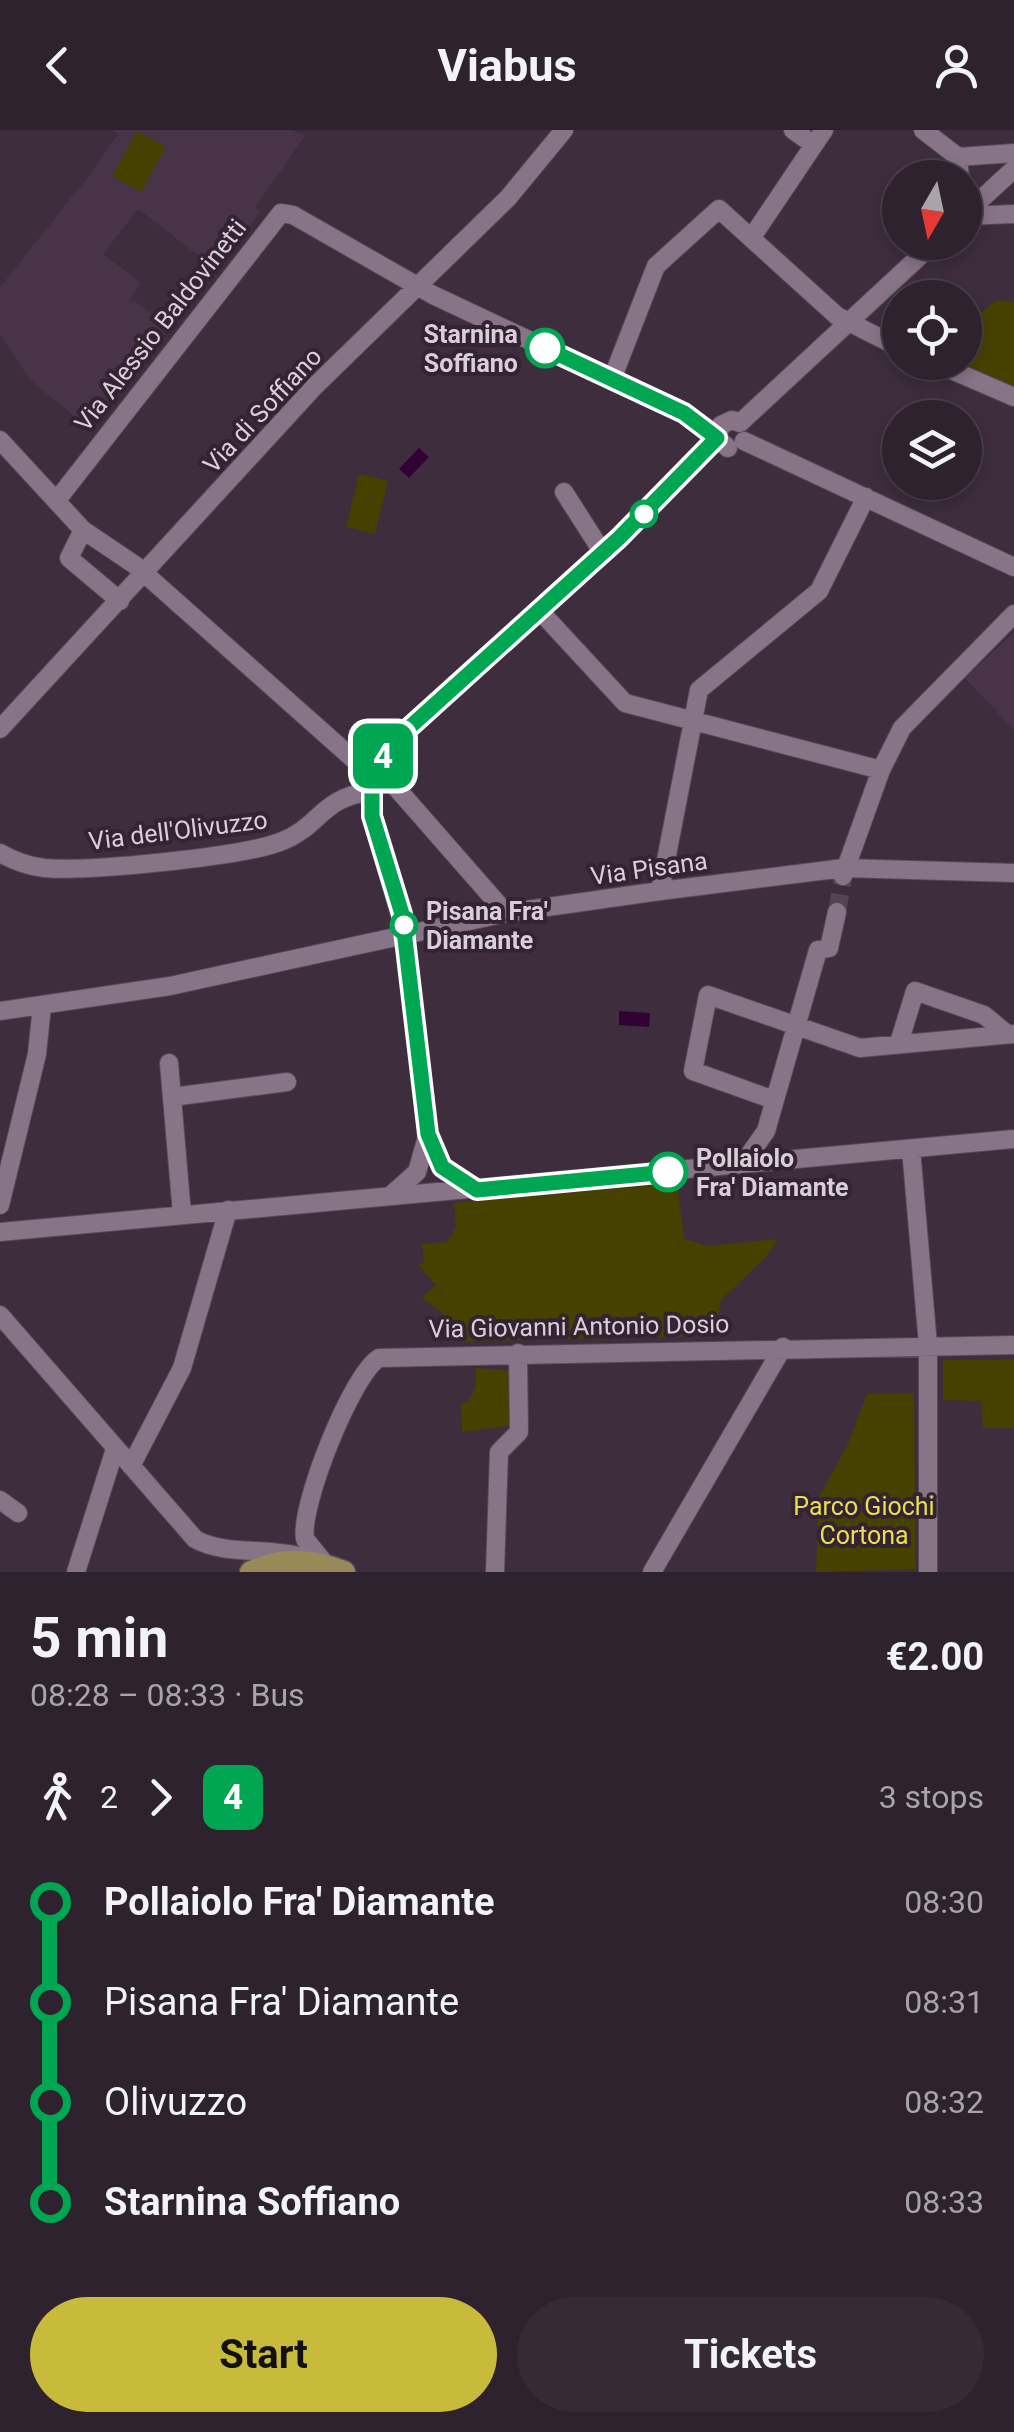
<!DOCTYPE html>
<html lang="en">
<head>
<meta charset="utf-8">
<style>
  :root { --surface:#2e222e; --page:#362a36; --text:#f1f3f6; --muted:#a7a4aa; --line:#493f4a; --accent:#c8bb3b }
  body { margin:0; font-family:Roboto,sans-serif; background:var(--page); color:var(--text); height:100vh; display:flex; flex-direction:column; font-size:38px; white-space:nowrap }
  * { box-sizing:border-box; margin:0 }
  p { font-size:32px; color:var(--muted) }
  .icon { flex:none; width:55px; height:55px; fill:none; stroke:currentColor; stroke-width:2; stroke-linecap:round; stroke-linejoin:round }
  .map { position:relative; height:1442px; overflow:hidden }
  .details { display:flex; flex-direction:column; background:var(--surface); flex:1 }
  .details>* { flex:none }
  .badge { padding:0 20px; border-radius:15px; font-size:35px; line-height:65px }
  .needle { width:65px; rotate:189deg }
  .buttons { position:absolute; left:882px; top:30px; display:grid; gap:20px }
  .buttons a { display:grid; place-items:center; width:100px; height:100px; border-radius:50%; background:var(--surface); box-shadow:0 5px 15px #0003,0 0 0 2px var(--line); font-size:50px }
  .map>.badge { position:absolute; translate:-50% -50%; box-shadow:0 0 0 5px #fff }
  .legs { display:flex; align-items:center; gap:15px; height:110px; padding:0 30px; font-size:32px }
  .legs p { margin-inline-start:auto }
  .overview { display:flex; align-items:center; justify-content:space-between; height:170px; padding:0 30px }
  h1 { font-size:55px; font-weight:700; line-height:75px }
  .action { display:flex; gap:20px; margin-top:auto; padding:20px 30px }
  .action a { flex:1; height:115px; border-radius:60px; background:var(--accent); color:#111; font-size:40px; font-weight:700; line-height:115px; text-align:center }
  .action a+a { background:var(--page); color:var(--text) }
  ul { padding:0 30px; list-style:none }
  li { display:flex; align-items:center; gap:35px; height:100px; font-size:38px }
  li i { display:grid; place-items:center; width:15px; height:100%; margin:0 12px; background:currentColor }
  li i::after { content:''; width:25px; height:25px; margin:-12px; border:8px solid; border-radius:50%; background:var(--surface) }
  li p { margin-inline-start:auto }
  li:first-child i { background:linear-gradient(#0000 50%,currentColor 0) }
  li:last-child i { background:linear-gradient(currentColor 50%,#0000 0) }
  header { display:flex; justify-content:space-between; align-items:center; height:130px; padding:0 30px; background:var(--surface); font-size:45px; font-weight:700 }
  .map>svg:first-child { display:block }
  .built { fill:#483348 }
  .green { fill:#474100 }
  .water { fill:#320234 }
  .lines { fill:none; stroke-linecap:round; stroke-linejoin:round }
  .minor-tunnel { stroke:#544554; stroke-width:18; stroke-dasharray:18 9; stroke-linecap:butt }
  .minor-casing { stroke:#574957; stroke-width:20 }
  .major-casing { stroke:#574957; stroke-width:25 }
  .minor { stroke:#877487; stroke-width:18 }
  .major { stroke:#988a58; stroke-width:22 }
  .line-1-casing { stroke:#fff; stroke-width:22 }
  .line-1 { stroke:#00a651; stroke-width:15 }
  .stop-1-dot { fill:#fff; stroke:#00a651; stroke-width:5 }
  .labels { text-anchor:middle; stroke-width:8; stroke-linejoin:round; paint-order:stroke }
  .street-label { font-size:25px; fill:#d9cfd9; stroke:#332333 }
  .stop-label { font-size:25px; font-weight:bold; fill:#d9cfd9; stroke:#332333; text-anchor:start }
  .park-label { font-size:25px; fill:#ecdd53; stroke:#332333 }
</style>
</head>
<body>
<header><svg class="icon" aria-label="back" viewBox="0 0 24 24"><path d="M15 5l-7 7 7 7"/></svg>Viabus<svg class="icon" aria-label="person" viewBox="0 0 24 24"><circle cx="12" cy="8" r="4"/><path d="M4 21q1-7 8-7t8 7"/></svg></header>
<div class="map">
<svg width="1014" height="1442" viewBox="0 0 1014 1442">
  <rect width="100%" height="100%" fill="#3d2d3d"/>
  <path class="built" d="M112 0H292L305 6 255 77 260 82 216 139 138 79 103 124 141 153 128 172 135 171 169 198 90 299 30 250 0 204V157L91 43 118 4Z
    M1014 502V600L965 548Z"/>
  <path class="green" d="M137 1 166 17 141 62 112 46Z
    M997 170 1014 172V260L953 233 965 232 966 194Z
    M359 344 388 351 375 404 346 397Z
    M677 1053 684 1109 708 1116 778 1109 765 1128 721 1170 714 1206 444 1212 443 1183 422 1168 436 1155 418 1134 424 1133 422 1114 447 1112 456 1098 454 1073Z
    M943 1230H1014V1298H983L981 1271 943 1270Z
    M476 1238 512 1241 514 1295 462 1302 461 1273 469 1272 476 1254Z
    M914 1263 916 1439 816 1442 819 1367 848 1314 867 1264Z"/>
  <path class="water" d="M419 318 429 327 409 348 399 339Z
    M619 881 650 883 649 897 619 895Z"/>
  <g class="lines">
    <path class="minor-tunnel" d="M837 782 843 748"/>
    <defs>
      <path id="minor" d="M793 0 814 15
        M923 0 958 27
        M960 48 958 27 1014 23
        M965 84 1014 39
        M965 86 1014 84
        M752 107 824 0
        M933 232 1014 267
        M612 249 656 136 719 79 837 186 900 218
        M0 310 83 400 135 435 360 635 393 654 506 783
        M744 311 1014 437
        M728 318 717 308 721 295 732 290 740 293 935 112
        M564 362 603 423
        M57 370 281 83 293 85 433 165 684 283 717 305
        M83 400 69 428 120 471
        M539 480 625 573 881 640
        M0 599 315 256 508 68 564 0
        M0 723C14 731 28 736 44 738 87 742 240 727 280 712 322 696 318 669 371 661
        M843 746 881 640 902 598 1014 484
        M660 761 699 560 819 461 866 367
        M0 881 170 856 506 783 660 761 844 738 1014 743
        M899 913 915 861 984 885 1007 904
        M169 933 182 1084
        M172 967 287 952
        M771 969 693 941 708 865 860 918 1014 904
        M911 1019 928 1215V1442
        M742 1035 766 1001 818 820 829 818 837 782
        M477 1059 445 1041 428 1004 405 803 372 686V656L390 615 619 409 717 308
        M390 1066 417 1042 427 1007
        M0 1075 37 924 42 876
        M0 1102 1014 1009
        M0 1185 195 1409C225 1426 268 1417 302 1427
        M131 1336 182 1238 228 1080
        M0 1370 18 1383
        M326 1435 305 1409C299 1377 352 1244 379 1228L1014 1215
        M76 1442 115 1319
        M495 1442 499 1322 519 1302 518 1223
        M652 1442 783 1217"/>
      <path id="major" d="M251 1442C283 1428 312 1429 344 1442"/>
    </defs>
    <use href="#minor" class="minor-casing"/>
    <use href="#major" class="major-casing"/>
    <use href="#minor" class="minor"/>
    <use href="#major" class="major"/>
  </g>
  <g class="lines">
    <defs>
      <path id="line-1" d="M545 218 684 283 717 308 619 408 390 615 372 656V686L402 784 428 1004 442 1037 477 1060 668 1042"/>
    </defs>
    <use href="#line-1" class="line-1-casing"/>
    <use href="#line-1" class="line-1"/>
  </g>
  <g class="stop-1-dot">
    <circle cx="545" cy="218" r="18"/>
    <circle cx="644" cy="384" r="12"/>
    <circle cx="404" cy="795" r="12"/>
    <circle cx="668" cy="1042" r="18"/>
  </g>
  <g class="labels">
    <g class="street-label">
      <text transform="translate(160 195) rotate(-52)" y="9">Via Alessio Baldovinetti</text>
      <text transform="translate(262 280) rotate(-47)" y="9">Via di Soffiano</text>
      <text transform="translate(178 700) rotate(-7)" y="9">Via dell'Olivuzzo</text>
      <text transform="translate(649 738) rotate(-8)" y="9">Via Pisana</text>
      <text transform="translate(579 1196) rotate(-1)" y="9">Via Giovanni Antonio Dosio</text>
    </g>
    <g class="stop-label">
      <text x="518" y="213" text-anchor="end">Starnina<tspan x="518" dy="29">Soffiano</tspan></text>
      <text x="426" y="790">Pisana Fra'<tspan x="426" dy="29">Diamante</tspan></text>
      <text x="696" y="1037">Pollaiolo<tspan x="696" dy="29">Fra' Diamante</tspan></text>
    </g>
    <g class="park-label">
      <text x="864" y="1385">Parco Giochi<tspan x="864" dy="29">Cortona</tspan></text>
    </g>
  </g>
</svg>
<div class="buttons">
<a><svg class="needle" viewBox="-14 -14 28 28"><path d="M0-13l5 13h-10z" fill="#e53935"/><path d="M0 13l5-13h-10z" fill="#a7a4aa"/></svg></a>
<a><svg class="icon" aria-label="locate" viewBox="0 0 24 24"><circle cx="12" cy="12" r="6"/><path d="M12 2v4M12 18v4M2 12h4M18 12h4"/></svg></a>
<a><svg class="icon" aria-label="layers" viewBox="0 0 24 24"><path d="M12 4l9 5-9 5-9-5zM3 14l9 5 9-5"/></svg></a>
</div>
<b class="badge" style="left:383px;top:626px;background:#00a651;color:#fff">4</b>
</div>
<section class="details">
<div class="overview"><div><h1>5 min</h1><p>08:28 – 08:33 · Bus</p></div><b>€2.00</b></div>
<div class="legs"><svg class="icon" aria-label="walk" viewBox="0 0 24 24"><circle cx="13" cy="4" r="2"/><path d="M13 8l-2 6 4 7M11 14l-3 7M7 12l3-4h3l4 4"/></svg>2<svg class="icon" aria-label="forward" viewBox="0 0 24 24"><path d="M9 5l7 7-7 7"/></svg><b class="badge" style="background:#00a651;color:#fff">4</b><p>3 stops</p></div>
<ul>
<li><i style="color:#00a651"></i><b>Pollaiolo Fra' Diamante</b><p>08:30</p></li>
<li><i style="color:#00a651"></i><span>Pisana Fra' Diamante</span><p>08:31</p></li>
<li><i style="color:#00a651"></i><span>Olivuzzo</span><p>08:32</p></li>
<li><i style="color:#00a651"></i><b>Starnina Soffiano</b><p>08:33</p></li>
</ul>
<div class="action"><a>Start</a><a>Tickets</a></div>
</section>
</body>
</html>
